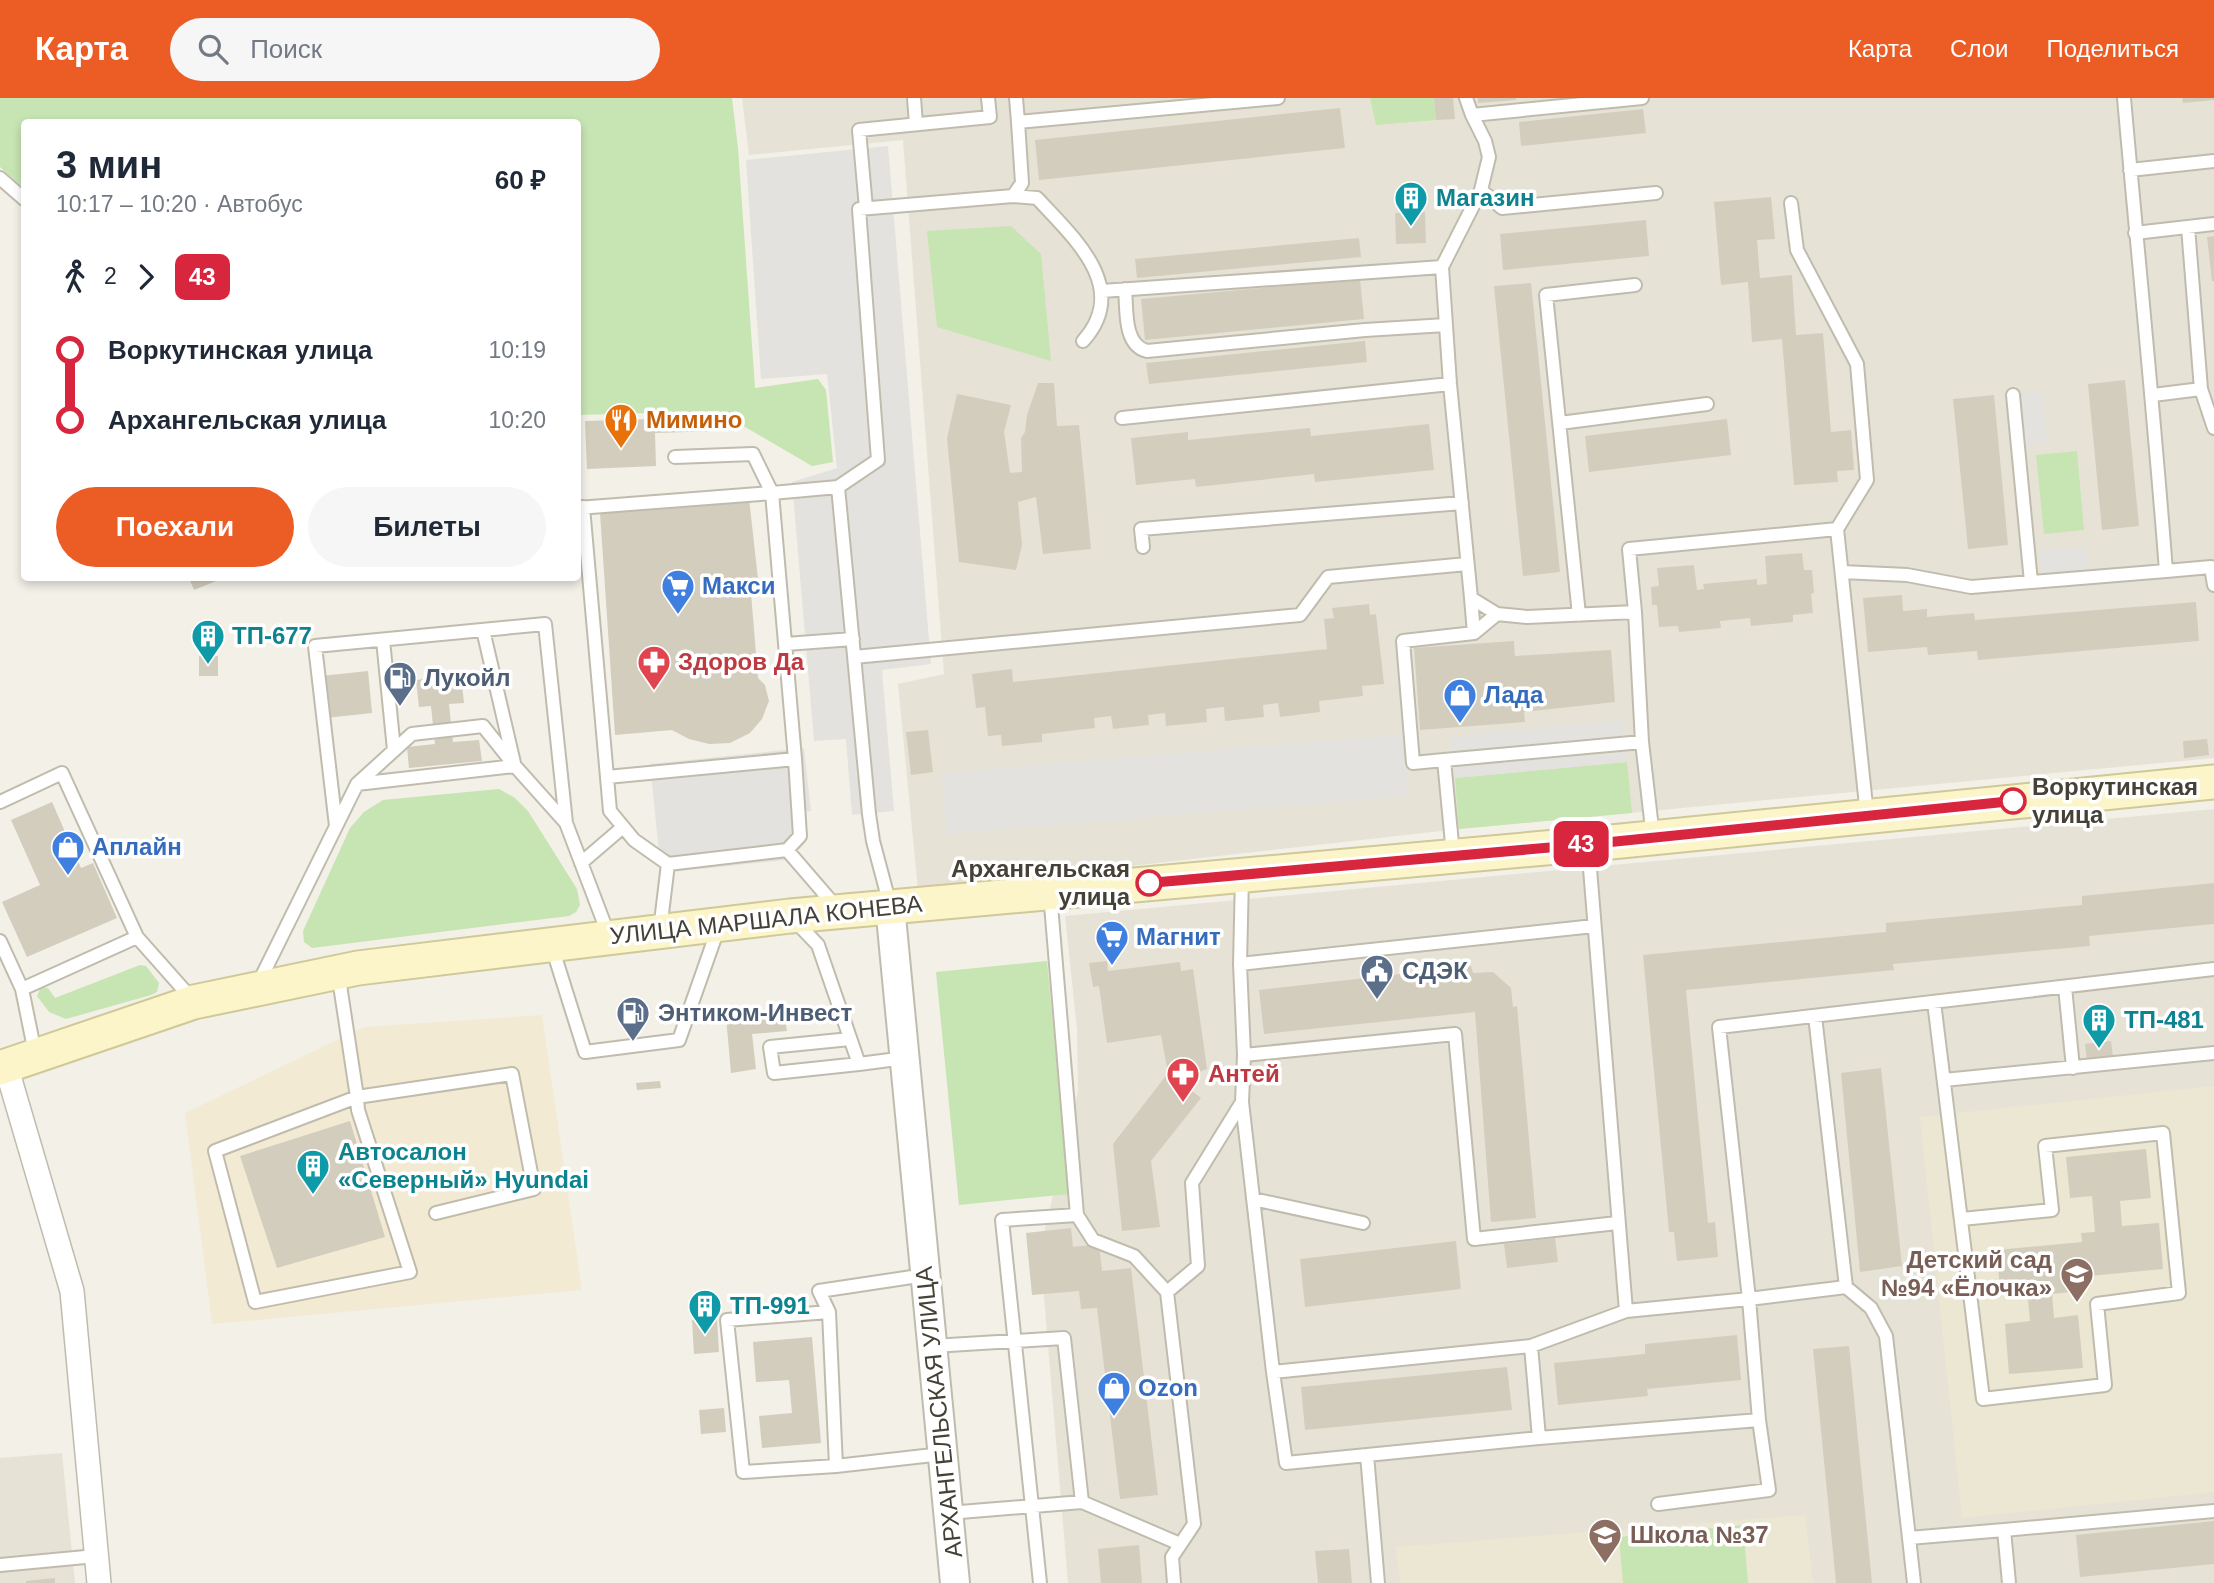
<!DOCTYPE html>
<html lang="ru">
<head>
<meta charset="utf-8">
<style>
  :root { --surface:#fff; --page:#f6f6f7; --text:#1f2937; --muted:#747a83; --accent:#ec5c25 }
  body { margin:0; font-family:Arial,sans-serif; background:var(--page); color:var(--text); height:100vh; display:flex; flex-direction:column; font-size:26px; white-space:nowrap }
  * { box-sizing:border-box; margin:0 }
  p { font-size:23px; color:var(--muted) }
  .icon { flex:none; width:38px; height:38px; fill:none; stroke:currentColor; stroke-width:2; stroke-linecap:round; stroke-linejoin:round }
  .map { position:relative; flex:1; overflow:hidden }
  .side { position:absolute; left:21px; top:21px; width:560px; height:462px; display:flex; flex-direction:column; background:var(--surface); border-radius:7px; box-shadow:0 4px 10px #0003 }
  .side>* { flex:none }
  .badge { padding:0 14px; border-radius:10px; font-size:24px; line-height:46px }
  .map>.badge { position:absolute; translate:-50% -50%; box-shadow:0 0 0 4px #fff }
  .legs { display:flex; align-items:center; gap:10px; height:77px; padding:0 35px; font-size:23px }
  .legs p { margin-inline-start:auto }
  .headline { display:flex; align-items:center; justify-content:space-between; height:119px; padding:0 35px }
  h1 { font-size:38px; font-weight:700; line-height:52px }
  .action { display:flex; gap:14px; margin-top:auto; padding:14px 35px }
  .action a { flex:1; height:80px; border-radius:42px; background:var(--accent); color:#fff; font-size:28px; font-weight:700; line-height:80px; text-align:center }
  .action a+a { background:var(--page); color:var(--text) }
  ul { padding:0 35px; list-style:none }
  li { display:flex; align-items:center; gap:24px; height:70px; font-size:26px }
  li i { display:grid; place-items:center; width:10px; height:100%; margin:0 9px; background:currentColor }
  li i::after { content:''; width:18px; height:18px; margin:-9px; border:5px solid; border-radius:50%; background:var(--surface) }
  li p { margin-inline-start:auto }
  li:first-child i { background:linear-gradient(#0000 50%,currentColor 0) }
  li:last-child i { background:linear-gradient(currentColor 50%,#0000 0) }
  header { display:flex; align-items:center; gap:42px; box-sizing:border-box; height:98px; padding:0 35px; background:var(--accent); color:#fff }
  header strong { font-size:33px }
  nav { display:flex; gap:38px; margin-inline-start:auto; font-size:24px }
  .search { width:490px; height:63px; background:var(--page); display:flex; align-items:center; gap:18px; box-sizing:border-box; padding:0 24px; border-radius:38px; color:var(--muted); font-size:26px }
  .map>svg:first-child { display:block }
  .residential { fill:#e6e3d6 }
  .commercial { fill:#f3ead4 }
  .education { fill:#ebe7d2 }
  .green { fill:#c7e4b3 }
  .parking { fill:#e4e2df }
  .building { fill:#d3cdbd }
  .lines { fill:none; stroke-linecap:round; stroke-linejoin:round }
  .service-casing { stroke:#c0bcad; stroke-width:16 }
  .minor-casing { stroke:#c0bcad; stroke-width:26 }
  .tertiary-casing { stroke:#c0bcad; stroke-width:32 }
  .secondary-casing { stroke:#cfc899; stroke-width:37 }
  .service { stroke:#fff; stroke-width:12 }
  .minor { stroke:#fff; stroke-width:23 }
  .tertiary { stroke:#fff; stroke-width:28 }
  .secondary { stroke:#fbf5c9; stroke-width:33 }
  .line-1-casing { stroke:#fff; stroke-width:16 }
  .line-1 { stroke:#d7263d; stroke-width:10 }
  .stop-1-dot { fill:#fff; stroke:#d7263d; stroke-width:3.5 }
  .labels { text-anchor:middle; stroke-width:7; stroke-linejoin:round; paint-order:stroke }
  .culture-label { font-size:24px; font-weight:bold; fill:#0d838f; stroke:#fff; text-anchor:start }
  .food-label { font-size:24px; font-weight:bold; fill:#c56008; stroke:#fff; text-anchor:start }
  .shop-label { font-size:24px; font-weight:bold; fill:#366cbe; stroke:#fff; text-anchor:start }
  .health-label { font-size:24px; font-weight:bold; fill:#be3a42; stroke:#fff; text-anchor:start }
  .service-label { font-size:24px; font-weight:bold; fill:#4e5e75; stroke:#fff; text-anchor:start }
  .stop-label { font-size:24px; font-weight:bold; fill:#454137; stroke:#fff; text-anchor:start }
  .street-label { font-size:24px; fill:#454137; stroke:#fff }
  .education-label { font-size:24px; font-weight:bold; fill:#785e54; stroke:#fff; text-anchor:end }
</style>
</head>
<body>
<header>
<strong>Карта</strong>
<div class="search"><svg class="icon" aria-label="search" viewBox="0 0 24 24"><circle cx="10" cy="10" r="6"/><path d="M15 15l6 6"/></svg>Поиск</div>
<nav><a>Карта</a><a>Слои</a><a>Поделиться</a></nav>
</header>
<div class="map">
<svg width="2214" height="1485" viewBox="0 0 2214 1485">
  <rect width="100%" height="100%" fill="#f2f0e7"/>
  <path class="residential" d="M742 0H2214V660L1459 731 918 792 898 586 944 576 903 42 749 57Z
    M2214 711V1485H1068L1040 1152 1078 993 1077 931 1065 818Z
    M62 1355 75 1485H0V1360Z"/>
  <path class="commercial" d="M542 917 582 1192 212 1226 185 1015 364 929Z"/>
  <path class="education" d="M2214 988V1394L1962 1420 1920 1019Z
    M1805 1417 1813 1485H1400L1396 1449Z"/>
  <path class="green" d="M0 0H732L738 50 755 290 818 281 826 292 833 364 812 368 718 313 578 317V24H24V90L0 69Z
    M1370 0H1434L1436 22 1376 27Z
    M1011 128 1041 156 1051 263 937 229 927 133Z
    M2077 353 2084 432 2044 436 2036 357Z
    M1627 664 1632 715 1459 731 1455 680Z
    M499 691 515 700 528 713 577 791 580 807 576 814 569 818 312 850 304 844 303 833 350 730 364 714 383 702Z
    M1047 863 1069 1096 959 1107 936 874Z
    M140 867 146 868 159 885 157 894 151 897 66 921 49 914 37 898 41 889 48 890 55 900Z
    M1743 1427 1748 1485H1623L1619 1439Z"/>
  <path class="parking" d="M888 48 931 566 882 572 894 713 852 717 846 641 814 643 792 384 837 370 827 276 761 281 746 62Z
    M2043 294 2047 345 2018 348 2013 297Z
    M2087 449 2090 479 2042 483 2039 453Z
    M1623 622 1627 664 1455 680 1451 638Z
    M1403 636 1409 698 946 736 941 675Z
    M804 650 811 713 791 715 796 761 661 775 650 666Z"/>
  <path class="building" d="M1434 0H1453L1455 21 1436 22Z
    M1478 0H1516V2L1478 5Z
    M2182 0H2214V2L2183 5Z
    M1340 10 1345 50 1039 82 1035 42Z
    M1643 11 1646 35 1521 48 1519 24Z
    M1771 99 1775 141 1757 142 1760 180 1792 177 1796 237 1823 235 1831 334 1851 332 1854 372 1837 373 1838 384 1794 387 1782 241 1752 244 1748 184 1721 187 1714 104Z
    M1425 114 1426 145 1396 146 1395 115Z
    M1646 122 1649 158 1503 172 1500 136Z
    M2214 138V183H2212L2207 139Z
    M1359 140 1361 159 1137 180 1135 161Z
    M1360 181 1364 221 1145 242 1141 201Z
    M1531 185 1560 474 1523 478 1494 188Z
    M1365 243 1367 264 1149 286 1146 265Z
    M2125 282 2139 428 2102 432 2088 286Z
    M1038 285H1054L1057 328 1079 327 1091 451 1043 456 1036 399 1018 404 1022 447 1016 472 959 464 947 340 957 296 1011 307 1004 334 1010 375 1022 374 1021 340 1025 334 1027 317Z
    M1994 297 2008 447 1968 451 1953 301Z
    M719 319V333L655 335 656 368 587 371 585 323Z
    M1727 321 1731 357 1589 374 1585 338Z
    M1429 326 1434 372 1315 384 1314 376 1196 389 1195 381 1136 387 1131 340 1188 334V342L1310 330 1311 338Z
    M749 400 758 481 750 483 758 580 765 587 769 603 762 621 750 635 730 645 709 646 689 641 672 632 615 637 600 415Z
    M1802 455 1804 472H1812L1814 495 1811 496 1813 515 1793 517V524L1751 528 1750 520 1720 523 1721 530 1679 534 1678 528 1659 529 1657 507H1652L1651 489 1659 488 1657 470 1694 467 1697 492 1704 491 1703 486 1757 481V487L1767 486 1765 458Z
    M189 480H215L216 483 194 492Z
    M1902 497 1903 513 1927 511V519L1974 515 1975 522 2196 504 2199 543 1978 562 1977 553 1928 557 1927 549 1868 554 1863 500Z
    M1369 506 1370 517 1376 516 1384 586 1362 588 1363 598 1319 603 1320 614 1280 619 1278 605 1263 607 1264 619 1225 623 1224 609 1206 611 1207 624 1166 628 1165 615 1148 617 1149 627 1113 631 1111 618 1094 620 1095 630 1042 636V644L1002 648 1001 637 988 638 985 609 976 610 972 576 1012 571 1013 584 1327 551 1324 521 1334 520 1332 510Z
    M1514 543 1515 558 1611 552 1615 604 1524 614 1525 624 1420 632 1414 550Z
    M199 558H218V578H199Z
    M368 573 372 615 316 621 312 579Z
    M461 577 464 605 449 606 453 644 479 642 482 663 409 670 407 649 435 646 431 608 419 609 416 582Z
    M928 632 933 674 911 677 906 634Z
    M2207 641 2209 657 2184 660 2183 643Z
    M52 704 81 770 93 765 117 820 27 859 2 804 40 787 11 722Z
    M2214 785V826L2089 838 2090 848 1893 866 1894 872 1686 892 1708 1125 1715 1124 1718 1159 1677 1163 1674 1134H1669L1643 857 1886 834V825L2082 807V798Z
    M1107 863 1108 873 1180 864 1181 873 1193 871 1207 971 1193 976 1188 990 1201 1000 1151 1063 1160 1129 1122 1133 1113 1046 1168 975 1161 937 1107 945 1099 888 1093 889 1089 865Z
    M1471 868 1473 875 1493 874 1511 890 1513 909 1517 908 1536 1120 1491 1124 1475 914 1264 936 1259 892Z
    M783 910 787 933 752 936 756 971 731 975 726 919Z
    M2111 943 2113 959 2087 963 2085 946Z
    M1881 970 1902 1168 1860 1174 1841 975Z
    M660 983 661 990 637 992 636 985Z
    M350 1023 385 1139 277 1170 240 1058Z
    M2146 1051 2151 1100 2120 1103 2122 1128 2159 1125 2163 1171 2079 1179 2080 1193 2052 1196 2054 1220 2078 1217 2083 1270 2009 1276 2005 1226 2030 1223 2027 1190 2000 1193 1997 1152 2082 1144 2081 1135 2095 1134 2092 1098 2070 1100 2066 1059Z
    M1071 1130 1073 1149 1099 1146 1102 1173 1131 1170 1158 1397 1120 1401 1097 1210 1081 1211 1079 1193 1032 1197 1026 1135Z
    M1555 1140 1558 1164 1507 1170 1504 1146Z
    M1456 1143 1461 1191 1305 1209 1300 1161Z
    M717 1220 719 1254 694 1256 692 1222Z
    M1737 1237 1741 1282 1647 1291 1648 1298 1558 1307 1554 1265 1645 1256V1246Z
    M812 1239 821 1345 762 1350 759 1318 792 1315 789 1282 756 1284 753 1244Z
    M1849 1248 1872 1485H1836L1813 1251Z
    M1507 1269 1512 1312 1305 1332 1301 1289Z
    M724 1310 726 1334 701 1336 699 1312Z
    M2214 1423V1466L2080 1479 2076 1437Z
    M1139 1447 1142 1485H1101L1098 1451Z
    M1349 1451 1352 1485H1318L1315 1453Z
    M55 1480V1485H26V1483Z"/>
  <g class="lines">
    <defs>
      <path id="service" d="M914 0 916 26
        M1016 0 1018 24
        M1466 0 1472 17 1642 0
        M2124 0C2138 158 2154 315 2166 473L2211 469 2214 487
        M1472 17 1485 43 1489 59 1481 92 1442 169 1450 286 1471 500 1497 516 1527 519 1635 514 1642 644 1653 739
        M2130 72 2214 63
        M0 80 24 101
        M1481 92 1502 110 1656 95
        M1013 98 1022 85 1018 24 1278 0
        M1791 105 1797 152 1857 266 1867 382 1837 431 1867 717
        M866 110 859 32 990 19 988 0
        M2188 129 2201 291
        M2135 135 2214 126
        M1125 191C1127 211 1123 247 1147 253L1365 232 1446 227
        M1102 193 1442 169
        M2013 297 2031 484
        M2153 297 2201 291 2214 330
        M1122 320 1450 286
        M1560 325 1707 306
        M838 389 878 362 859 111 1013 98 1037 100C1074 140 1131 190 1083 243
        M583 409 610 713 634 742 668 766 787 752 800 738 795 661
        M578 410 772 395 753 356 675 359
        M1143 449 1141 431 1462 405
        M1842 474 1907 477 1971 489 2166 473
        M1635 514 1629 451 1837 431
        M1579 517 1546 197 1635 187
        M483 532 514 665
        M1474 535 1497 516
        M383 542 394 652
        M786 546 853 541
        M854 559 1300 517 1328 479 1467 466
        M1444 662 1413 665 1403 543 1474 535 1471 500
        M607 679 795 661 772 395 838 389 869 716 873 743 890 807
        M357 686 412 636 483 628 515 668
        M0 704 62 675 137 839 192 901
        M336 728 315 548 545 526 566 725
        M1588 746 1626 1213 1749 1201 1719 929 2214 871
        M787 752 837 810
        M1453 756 1444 662 1642 644
        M581 765 623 729
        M795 823 818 847 859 966 905 960
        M660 832 668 766
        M0 843 22 891 35 955
        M552 849 585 954 679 942 719 828
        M1240 866 1594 828
        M338 874 357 999 358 1012 410 1174 255 1204 215 1053 357 999 512 976 534 1091 436 1115
        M258 886 357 686 515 668 566 725 609 838
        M2065 889 2073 970
        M22 891 137 839
        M1934 904 1983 1301 2105 1287 2097 1206 2179 1195 2163 1035 2045 1048 2052 1112 1962 1121
        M850 941 770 949 774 975 859 966
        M1244 957 1455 936 1474 1141 1617 1125
        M1944 982 2214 955
        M1242 1004 1273 1274
        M1253 1101 1363 1125
        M1077 1117 1093 1142 1134 1158 1167 1194
        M1846 1189 1871 1210 1886 1238 1909 1440 2004 1432 2009 1485
        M829 1214 727 1222 743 1374 836 1368 942 1356
        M933 1248 1064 1240 1082 1404
        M1531 1248 1539 1340 1759 1322 1749 1201 1846 1189 1815 918
        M1367 1357 1539 1340
        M836 1368 829 1214 819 1193 925 1177
        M1658 1406 1769 1392 1759 1322
        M948 1415 1082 1404 1180 1446
        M2004 1432 2214 1413
        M1909 1440 1914 1485
        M0 1467 96 1458
        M1040 1485 1002 1122 1077 1117 1050 795
        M1174 1485 1172 1459 1194 1426 1167 1194 1198 1168 1192 1085 1242 1004 1244 957 1240 866 1242 778
        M1378 1485 1367 1357 1286 1365 1273 1274 1531 1248 1626 1213"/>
      <path id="minor" d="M6 968 72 1193 99 1485"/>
      <path id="tertiary" d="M890 808 955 1485"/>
      <path id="secondary" d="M0 970 194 904 358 870 790 818 1601 745 2214 684"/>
    </defs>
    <use href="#service" class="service-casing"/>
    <use href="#minor" class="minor-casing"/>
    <use href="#tertiary" class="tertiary-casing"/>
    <use href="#secondary" class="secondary-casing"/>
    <use href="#service" class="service"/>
    <use href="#minor" class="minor"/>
    <use href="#tertiary" class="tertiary"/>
    <use href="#secondary" class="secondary"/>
  </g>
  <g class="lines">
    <defs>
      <path id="line-1" d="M1149 785 1601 745 2013 703"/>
    </defs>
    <use href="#line-1" class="line-1-casing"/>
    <use href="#line-1" class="line-1"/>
  </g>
  <defs>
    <symbol id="building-pin" viewBox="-11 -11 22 30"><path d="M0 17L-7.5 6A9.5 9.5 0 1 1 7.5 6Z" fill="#0f9aa8" stroke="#fff"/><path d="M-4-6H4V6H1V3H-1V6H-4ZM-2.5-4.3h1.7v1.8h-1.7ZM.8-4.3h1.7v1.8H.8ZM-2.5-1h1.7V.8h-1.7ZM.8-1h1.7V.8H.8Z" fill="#fff"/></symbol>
    <symbol id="restaurant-pin" viewBox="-11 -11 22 30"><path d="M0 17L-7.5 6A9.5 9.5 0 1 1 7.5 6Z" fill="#e8710a" stroke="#fff"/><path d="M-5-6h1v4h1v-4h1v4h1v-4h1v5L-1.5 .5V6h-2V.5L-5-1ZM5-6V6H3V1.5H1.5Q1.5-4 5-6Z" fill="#fff"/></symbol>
    <symbol id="supermarket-pin" viewBox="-11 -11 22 30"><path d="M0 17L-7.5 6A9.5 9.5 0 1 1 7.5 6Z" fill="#3f7fe0" stroke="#fff"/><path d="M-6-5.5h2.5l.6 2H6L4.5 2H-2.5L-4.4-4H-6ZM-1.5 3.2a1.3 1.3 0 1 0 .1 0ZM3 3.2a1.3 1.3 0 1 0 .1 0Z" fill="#fff"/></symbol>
    <symbol id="pharmacy-pin" viewBox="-11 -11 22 30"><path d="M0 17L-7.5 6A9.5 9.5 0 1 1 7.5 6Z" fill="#e0444e" stroke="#fff"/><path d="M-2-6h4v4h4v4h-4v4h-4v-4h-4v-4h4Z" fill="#fff"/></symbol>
    <symbol id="fuel-pin" viewBox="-11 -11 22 30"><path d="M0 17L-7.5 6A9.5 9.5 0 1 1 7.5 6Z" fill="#5c6f8a" stroke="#fff"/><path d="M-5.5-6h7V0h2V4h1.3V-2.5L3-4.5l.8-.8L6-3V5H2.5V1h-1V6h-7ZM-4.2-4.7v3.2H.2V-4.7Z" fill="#fff"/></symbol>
    <symbol id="shop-pin" viewBox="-11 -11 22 30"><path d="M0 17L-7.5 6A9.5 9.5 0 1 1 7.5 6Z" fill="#3f7fe0" stroke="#fff"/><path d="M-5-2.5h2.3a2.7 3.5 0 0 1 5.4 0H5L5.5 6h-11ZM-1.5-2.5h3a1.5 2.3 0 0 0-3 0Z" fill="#fff"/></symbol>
    <symbol id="civic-pin" viewBox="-11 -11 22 30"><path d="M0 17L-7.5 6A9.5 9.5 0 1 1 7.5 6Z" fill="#5c6f8a" stroke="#fff"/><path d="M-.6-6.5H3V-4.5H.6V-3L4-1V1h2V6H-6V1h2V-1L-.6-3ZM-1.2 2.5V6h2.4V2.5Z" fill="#fff"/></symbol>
    <symbol id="school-pin" viewBox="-11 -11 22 30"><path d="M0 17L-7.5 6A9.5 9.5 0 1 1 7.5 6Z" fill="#8d6e63" stroke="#fff"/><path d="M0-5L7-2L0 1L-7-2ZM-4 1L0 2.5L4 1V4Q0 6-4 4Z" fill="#fff"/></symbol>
  </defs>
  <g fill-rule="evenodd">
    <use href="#building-pin" x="1392" y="81" width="38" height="52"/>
    <use href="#restaurant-pin" x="602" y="303" width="38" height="52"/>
    <use href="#supermarket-pin" x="659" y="469" width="38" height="52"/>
    <use href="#building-pin" x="189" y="519" width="38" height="52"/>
    <use href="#pharmacy-pin" x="635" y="545" width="38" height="52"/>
    <use href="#fuel-pin" x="381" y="561" width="38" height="52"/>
    <use href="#shop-pin" x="1441" y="578" width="38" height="52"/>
    <use href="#shop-pin" x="49" y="730" width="38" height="52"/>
    <use href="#supermarket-pin" x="1093" y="820" width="38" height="52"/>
    <use href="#civic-pin" x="1358" y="854" width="38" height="52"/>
    <use href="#fuel-pin" x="614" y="896" width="38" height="52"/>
    <use href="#building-pin" x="2080" y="903" width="38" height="52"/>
    <use href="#pharmacy-pin" x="1164" y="957" width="38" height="52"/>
    <use href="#building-pin" x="294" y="1049" width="38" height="52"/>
    <use href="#school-pin" x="2058" y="1157" width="38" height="52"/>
    <use href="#building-pin" x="686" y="1189" width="38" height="52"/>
    <use href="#shop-pin" x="1095" y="1271" width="38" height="52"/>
    <use href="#school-pin" x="1586" y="1418" width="38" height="52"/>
  </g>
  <g class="stop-1-dot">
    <circle cx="2013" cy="703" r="12"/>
    <circle cx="1149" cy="785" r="12"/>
  </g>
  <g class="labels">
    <g class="culture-label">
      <text x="1436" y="108">Магазин</text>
      <text x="232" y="546">ТП-677</text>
      <text x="2124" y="930">ТП-481</text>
      <text x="338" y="1062">Автосалон<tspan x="338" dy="28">«Северный» Hyundai</tspan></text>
      <text x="730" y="1216">ТП-991</text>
    </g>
    <g class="food-label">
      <text x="646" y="330">Мимино</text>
    </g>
    <g class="shop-label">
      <text x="702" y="496">Макси</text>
      <text x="1484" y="605">Лада</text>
      <text x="92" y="757">Аплайн</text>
      <text x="1136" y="847">Магнит</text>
      <text x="1138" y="1298">Ozon</text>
    </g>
    <g class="health-label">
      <text x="678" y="572">Здоров Да</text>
      <text x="1208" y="984">Антей</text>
    </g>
    <g class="service-label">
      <text x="424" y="588">Лукойл</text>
      <text x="1402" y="881">СДЭК</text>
      <text x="658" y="923">Энтиком-Инвест</text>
    </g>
    <g class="stop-label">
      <text x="2032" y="697">Воркутинская<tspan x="2032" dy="28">улица</tspan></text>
      <text x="1130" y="779" text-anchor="end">Архангельская<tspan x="1130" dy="28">улица</tspan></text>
    </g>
    <g class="street-label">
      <text transform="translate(766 822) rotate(-6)" y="8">УЛИЦА МАРШАЛА КОНЕВА</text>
      <text transform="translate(939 1314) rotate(-96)" y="8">АРХАНГЕЛЬСКАЯ УЛИЦА</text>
    </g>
    <g class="education-label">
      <text x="2052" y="1170">Детский сад<tspan x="2052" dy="28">№94 «Ёлочка»</tspan></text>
      <text x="1630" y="1445" text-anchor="start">Школа №37</text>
    </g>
  </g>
</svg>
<b class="badge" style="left:1581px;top:746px;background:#d7263d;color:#fff">43</b>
<section class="side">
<div class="headline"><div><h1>3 мин</h1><p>10:17 – 10:20 · Автобус</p></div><b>60 ₽</b></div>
<div class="legs"><svg class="icon" aria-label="walk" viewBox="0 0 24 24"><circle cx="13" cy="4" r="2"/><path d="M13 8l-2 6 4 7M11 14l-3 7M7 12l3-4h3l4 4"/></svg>2<svg class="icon" aria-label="forward" viewBox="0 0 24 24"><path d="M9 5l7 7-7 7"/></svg><b class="badge" style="background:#d7263d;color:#fff">43</b></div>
<ul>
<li><i style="color:#d7263d"></i><b>Воркутинская улица</b><p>10:19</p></li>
<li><i style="color:#d7263d"></i><b>Архангельская улица</b><p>10:20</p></li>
</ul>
<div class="action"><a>Поехали</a><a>Билеты</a></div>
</section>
</div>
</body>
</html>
